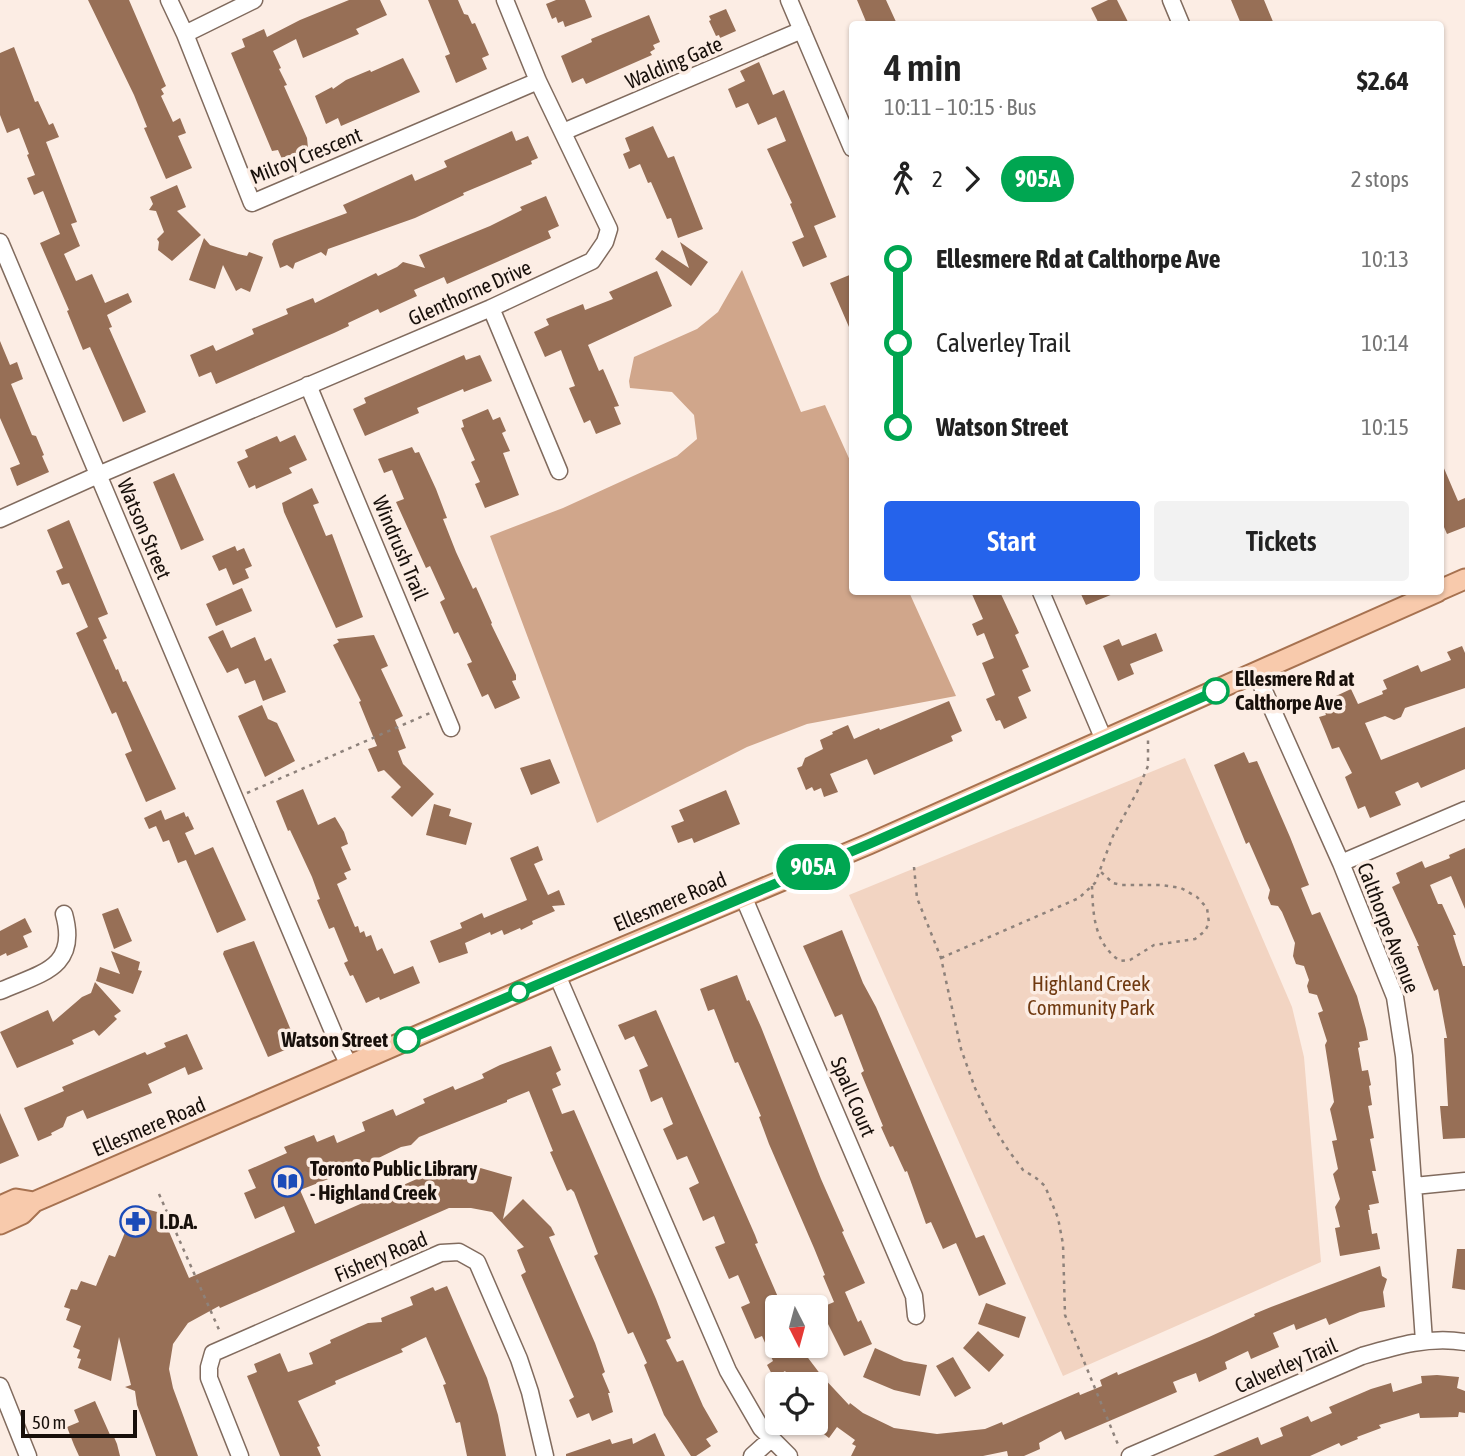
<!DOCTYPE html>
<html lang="en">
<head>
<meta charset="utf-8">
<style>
  :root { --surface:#fff; --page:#f2f2f2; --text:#222; --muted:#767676; --accent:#2563eb }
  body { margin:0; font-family:"Asap Condensed",sans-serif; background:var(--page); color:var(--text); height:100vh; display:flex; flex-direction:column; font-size:26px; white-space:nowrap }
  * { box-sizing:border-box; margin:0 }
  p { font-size:23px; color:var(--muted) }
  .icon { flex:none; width:38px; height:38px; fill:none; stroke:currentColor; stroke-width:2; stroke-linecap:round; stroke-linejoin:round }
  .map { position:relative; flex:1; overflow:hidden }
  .sheet { position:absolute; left:849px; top:21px; width:595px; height:574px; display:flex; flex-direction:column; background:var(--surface); border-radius:7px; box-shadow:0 2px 5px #0004 }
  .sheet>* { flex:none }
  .badge { padding:0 14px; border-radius:23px; font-size:24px; line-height:46px }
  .needle { width:46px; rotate:174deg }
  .buttons { position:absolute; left:765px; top:1295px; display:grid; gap:14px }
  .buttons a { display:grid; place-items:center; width:63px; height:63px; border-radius:7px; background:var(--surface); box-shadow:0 2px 5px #0004; font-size:35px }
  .scale { position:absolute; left:21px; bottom:18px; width:116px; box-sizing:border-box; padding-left:7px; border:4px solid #18100b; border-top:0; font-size:19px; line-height:24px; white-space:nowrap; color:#18100b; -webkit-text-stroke:5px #fcede4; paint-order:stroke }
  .map>.badge { position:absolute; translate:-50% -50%; box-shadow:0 0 0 4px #fff }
  .legs { display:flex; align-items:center; gap:10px; height:77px; padding:0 35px; font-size:23px }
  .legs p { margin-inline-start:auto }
  .headline { display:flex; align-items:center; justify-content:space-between; height:119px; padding:0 35px }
  h1 { font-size:38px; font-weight:600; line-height:52px }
  .action { display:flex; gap:14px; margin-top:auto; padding:14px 35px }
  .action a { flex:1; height:80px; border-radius:7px; background:var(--accent); color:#fff; font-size:28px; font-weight:600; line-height:80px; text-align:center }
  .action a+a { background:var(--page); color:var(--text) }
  ul { padding:0 35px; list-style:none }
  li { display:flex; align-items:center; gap:24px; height:84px; font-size:26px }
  li i { display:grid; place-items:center; width:10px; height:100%; margin:0 9px; background:currentColor }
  li i::after { content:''; width:18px; height:18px; margin:-9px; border:5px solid; border-radius:50%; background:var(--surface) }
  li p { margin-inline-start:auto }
  li:first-child i { background:linear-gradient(#0000 50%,currentColor 0) }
  li:last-child i { background:linear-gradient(currentColor 50%,#0000 0) }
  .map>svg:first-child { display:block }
  .green { fill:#f2d4c2 }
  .forest { fill:#d0a68b }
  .building { fill:#976f56 }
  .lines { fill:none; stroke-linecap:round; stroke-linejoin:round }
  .minor-casing { stroke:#816b5e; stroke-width:19 }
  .major-casing { stroke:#a77250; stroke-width:23 }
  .path { stroke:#8e827b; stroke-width:2.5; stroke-dasharray:3.5 5; stroke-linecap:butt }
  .minor { stroke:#fff; stroke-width:16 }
  .major { stroke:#f8caac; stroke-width:19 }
  .line-1-casing { stroke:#fff; stroke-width:16 }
  .line-1 { stroke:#00a651; stroke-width:10 }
  .stop-1-dot { fill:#fff; stroke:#00a651; stroke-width:3.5 }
  .labels { text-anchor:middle; stroke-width:7; stroke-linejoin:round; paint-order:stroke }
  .street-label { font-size:21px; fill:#18100b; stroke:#fcede4 }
  .stop-label { font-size:21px; font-weight:bold; fill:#18100b; stroke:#fcede4; text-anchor:start }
  .park-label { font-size:21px; fill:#6f3910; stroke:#fcede4 }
  .poi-label { font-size:21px; font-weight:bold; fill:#18100b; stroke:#fcede4; text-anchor:start }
</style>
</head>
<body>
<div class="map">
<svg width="1465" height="1456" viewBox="0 0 1465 1456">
  <rect width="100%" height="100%" fill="#fcede4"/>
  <path class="green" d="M1185 758 1292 1007 1304 1057 1321 1262 1063 1376 849 895Z"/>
  <path class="forest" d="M742 270 801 412 825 405 852 465V592H909L956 696 807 724 747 747 597 823 490 536 563 508 677 456 697 439 694 415 672 392 630 388 629 381 634 357 697 329 718 312Z"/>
  <path class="building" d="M88 0H129L166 86 161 89 164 94 161 96 173 122 180 118 186 133 178 136 192 168 166 179 144 128 147 127 134 95Z
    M349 0H380L387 15 356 29 359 34 303 58 296 39 273 51 281 68 279 69 287 85 284 86 307 138 308 148 282 159 278 150 272 151 231 53 245 47 242 39 264 29 267 37 300 20Z
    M428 0H458L464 14 468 15 472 24 475 23 489 55 482 58 487 69 456 83 445 56 450 54Z
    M556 0H585L592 17 565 27 563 21 558 23 556 17 552 19 546 4Z
    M857 0H886L897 24H867Z
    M1108 0H1117L1129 24H1099L1091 8Z
    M1231 0H1264L1274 24H1241Z
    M726 9 736 31 720 38 719 35 716 36 709 21 711 20 709 16Z
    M649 15 660 42 653 45 655 49 650 52 652 55 586 84 583 78 572 83 561 56 592 42 591 39Z
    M14 47 35 102 38 101 49 125 53 123 59 137 46 142 77 222 71 224 80 246 64 254 76 281 92 274 105 303 128 293 132 302 107 315 112 327 109 328 146 412 123 422 90 347 83 350 67 311 69 310 40 243 60 234 43 191 34 195 27 178 35 175 27 155 29 154 19 128 7 133 0 115V53Z
    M403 58 420 92 341 126 338 118 326 124 315 96 332 87 333 89 346 80 370 70 371 72Z
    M759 62 773 95 784 90 836 217 814 226 827 257 803 267 792 242 804 237 790 204 792 203 767 149 786 141 776 117 758 125 748 103 736 108 728 89 745 81 740 71Z
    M653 126 668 158 674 156 703 229 678 238 671 218 667 219 651 182 648 183 640 164 629 169 623 154 630 151 625 138Z
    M512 131 516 141 528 136 538 158 531 161 532 164 463 193 464 195 415 218 328 249 326 256 321 252 295 263 293 269 287 265 280 268 272 244 274 240 347 213 343 205 412 174 415 181 447 167 444 161Z
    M177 185 186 207 177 211 201 235 172 261 158 250 159 242 157 239 164 232 156 211 149 210 153 204 150 197Z
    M546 196 559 226 548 231 551 238 447 284 444 277 414 290 417 296 380 313 378 309 348 323 349 326 334 333 216 384 211 372 199 377 190 355 213 345 216 351 254 334 252 329 288 314 286 309 313 298 315 303 376 273 378 276 397 267 403 262 425 268 419 255 490 226 522 210 520 207Z
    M204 238 210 245 238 254 247 256 249 252 263 257 250 292 241 288 236 291 223 265 215 289 189 280Z
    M680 242 708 262 691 286 655 259 662 250 689 268Z
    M657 271 672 306 588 345 599 371 603 369 619 406 614 407 621 424 596 434 590 420 584 423 569 388 575 386 561 350 545 357 534 332 549 325 546 319 583 304 585 310 613 299 609 292Z
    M852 274V334L830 283Z
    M0 341 10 365 17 362 23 379 11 384 32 435 36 436 44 455 42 456 49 472 17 486 10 468 20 464 0 418Z
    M464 355 466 360 480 355 492 381 464 392 463 389 417 408 419 413 365 436 353 409 366 403 364 398Z
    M488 409 493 420 500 417 506 431 502 433 510 451 503 453 519 495 485 508 475 484 480 482 471 462 475 460 461 428 464 427 462 420Z
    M295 435 307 460 289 468 292 473 256 489 255 485 249 488 237 462 248 457 245 450 277 436 280 442Z
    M412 447 415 453 419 452 436 489 447 518 443 519 456 552 473 589 476 587 492 623 491 624 516 675V680L512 681 520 698 495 709 488 694 482 697 467 664 472 662 458 632 454 634 440 602 445 599 430 566 426 568 396 502 404 499 392 470 384 473 378 459Z
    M1440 459 1458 501 1465 498V527L1447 534 1440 518Z
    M174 473 204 540 181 550 153 482Z
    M312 488 319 503 313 505 326 536 332 534 363 617 336 628 284 512 282 503Z
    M69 520 108 614 98 618 107 638 103 640 116 670 118 669 123 682 126 681 176 789 146 802 125 754 132 751 116 712 112 714 76 633 88 627 69 583 62 585 56 571 63 568 47 530Z
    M235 546 237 551 244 548 252 566 245 569 249 578 233 585 226 568 219 571 212 556Z
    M242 588 252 611 216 626 206 604Z
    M971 592H1000L1019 633 1015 635 1029 667 1022 670 1031 691 1018 697 1027 718 1004 729 1000 720 996 721 986 699 995 695 982 663 994 658 984 633 977 636 972 624 983 619Z
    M1080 592H1118L1086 605Z
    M223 630 231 648 255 637 265 661 271 658 286 692 263 701 255 680 245 684 238 668 227 673 208 637Z
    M1156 633 1163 651 1130 664 1134 674 1118 681 1103 646 1119 639 1122 646Z
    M374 635 388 666 381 669 403 716 395 720 406 748 398 751 403 764 434 794 412 817 391 797 401 787 384 770 378 772 368 749 377 746 359 702 361 701 333 645 339 642 337 639Z
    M1462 646 1465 653V688L1405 708 1401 717 1394 720 1385 716 1365 723 1381 760 1465 727V769L1421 788 1418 782 1395 792 1401 805 1370 818 1365 806 1358 809 1345 777 1352 773 1339 747 1332 749 1326 734 1319 717 1326 715 1321 703 1351 689 1358 704 1383 694 1382 691 1387 689 1383 680 1418 665 1421 672 1451 660 1447 652Z
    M949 701 962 731 951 736 953 741 874 775 867 759 830 774 838 792 824 797 821 788 814 791 812 787 806 790 797 768 802 766 805 758 823 749 820 740 833 734 832 732 848 725 854 739 879 728 880 730Z
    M262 705 268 719 277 723 295 761 265 777 238 716Z
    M1244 752 1249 763 1257 761 1290 837 1309 885 1301 888 1312 915 1320 912 1357 996 1366 1029 1368 1040 1359 1042 1360 1047 1358 1048 1362 1071 1368 1070 1371 1085 1369 1086 1372 1105 1368 1106 1374 1138 1370 1139 1376 1171H1372L1379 1203 1369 1205 1370 1210H1368L1372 1234 1377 1233 1380 1249 1340 1256 1335 1228 1340 1227 1335 1207 1340 1199 1333 1174 1338 1169 1332 1141 1337 1140 1330 1109 1334 1102 1325 1045 1327 1041 1318 1013 1323 1011 1317 995 1309 993 1307 986 1309 980 1304 966 1296 964 1293 956 1295 943 1282 912 1278 906 1271 905 1268 898 1270 890 1249 842 1246 844 1214 765Z
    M550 759 560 783 531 795 520 768Z
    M303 789 318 825 335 817 344 832 348 844 341 847 351 870 344 873 347 879 337 884 355 927 358 926 360 933 364 931 366 937 371 935 377 951 382 948 394 974 413 966 420 983 380 1000 379 997 366 1003 353 975 350 976 344 963 348 961 334 927 329 929 317 900 320 899 312 877 290 830 288 831 276 801Z
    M726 790 740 824 694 843 692 838 678 843 671 826 684 821 679 810Z
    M434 804 451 809 449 816 472 823 466 845 426 835Z
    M161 810 165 820 184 812 186 817 188 816 194 829 185 833 195 855 213 847 246 920 217 933 186 860 178 863 169 840 163 842 156 826 149 829 144 818Z
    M538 846 543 860 534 864 548 895 559 890 565 905 552 906 555 911 532 921 533 924 521 930 520 928 504 935 502 930 491 935 490 932 465 943 468 953 439 963 430 941 462 928 460 923 482 913 484 918 527 900 510 858Z
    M1465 848V909L1451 876 1430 885 1438 904H1442L1456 935H1453L1456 945 1463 966H1465V1138L1443 1139 1440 1106H1448L1444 1038H1447L1438 989 1434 991 1417 946H1419L1392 887 1400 883 1396 873 1422 861 1425 868 1450 858 1449 855Z
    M118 908 132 941 114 949 102 914Z
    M25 918 32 932 23 936 28 947 7 956 6 953 0 956V931Z
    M842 930 863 983 876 1007 976 1238 984 1235 1006 1284 979 1296 956 1243 943 1249 931 1222 926 1224 907 1171 905 1172 893 1146 890 1147 881 1127 883 1126 861 1073 864 1071 842 1014 835 1017 803 946Z
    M254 941 297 1045 268 1057 223 954 224 951Z
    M111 951 140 962 138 970 142 971 133 994 96 981 100 967 120 974Z
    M737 975 747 1001 749 1000 761 1027 821 1179 844 1231 842 1232 865 1283 845 1292 858 1322 861 1320 872 1344 844 1356 820 1308 834 1302 823 1276 825 1275 814 1248 769 1144 759 1117 761 1116 738 1062 735 1063 714 1009 708 1011 700 989Z
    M95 982 121 1011 114 1016 117 1019 99 1036 94 1030 72 1040 74 1044 17 1068 0 1032 48 1010 53 1022 82 997 91 993Z
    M656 1010 755 1235 758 1243 755 1244 781 1304 777 1306V1346H799L821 1375 849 1405 850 1403 863 1413 894 1428 937 1434 985 1429 1002 1422 1003 1425 1079 1392 1080 1395 1102 1386 1100 1380 1117 1372 1118 1375 1209 1337 1255 1316 1254 1314 1271 1307 1380 1266 1382 1276 1387 1279 1383 1292 1385 1307 1360 1312 1329 1325 1326 1318 1296 1330 1294 1324 1273 1333 1279 1347 1251 1359 1248 1351 1225 1362 1227 1369 1199 1382 1196 1373 1173 1382 1177 1392 1065 1440 1061 1431 1039 1443 1040 1449 1024 1456H1008L1007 1451 983 1456H851L856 1446 852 1444 855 1440 837 1427 829 1438 816 1428V1384H795L785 1371 774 1378 767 1365 773 1361 762 1336 755 1339 741 1307 750 1303 738 1275 729 1279 715 1247 725 1243 714 1216 703 1221 689 1188 699 1183 687 1156 677 1160 663 1129 673 1124 662 1097 651 1102 639 1070 648 1066 634 1036 625 1040 618 1025Z
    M187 1034 203 1069 188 1075 185 1067 148 1084 152 1093 87 1119 83 1110 67 1117 63 1127 51 1133 52 1135 38 1141 24 1108 64 1091 62 1087 145 1052 147 1055 166 1047 164 1043Z
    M551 1046 561 1070 556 1073 561 1085 552 1089 562 1114 574 1110 656 1299 671 1338 666 1340 677 1362 683 1360 703 1406 718 1432 706 1439 711 1446 696 1456H691L664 1415 644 1365 647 1363 633 1332 628 1334 594 1256 598 1254 574 1192 571 1189 567 1191 550 1152 553 1151 529 1091 507 1100V1102L419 1137 411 1145 401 1147 362 1166 300 1190 315 1224 444 1167H477L512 1177 503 1219 523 1199 551 1227 555 1235 549 1237 595 1343 605 1372 602 1374 610 1393H608L613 1412 592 1421 589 1413 577 1418 569 1400 574 1397 521 1275 526 1272 517 1250 524 1247 492 1212 471 1208H449L220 1308 219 1306 188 1323 173 1344 169 1369 173 1388 198 1456H156L137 1405 135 1391 125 1387 131 1385 119 1337 111 1381 78 1368 81 1359 77 1358 80 1350 73 1347 81 1326 66 1320 70 1309 64 1307 71 1289 77 1290 81 1281 96 1286 109 1255 115 1257 132 1215 142 1218 146 1209 161 1213 189 1278 295 1232 284 1206 255 1219 244 1193 256 1188 248 1170 287 1153 284 1147 314 1135 317 1142 334 1135 337 1143 365 1131 362 1122 393 1109 396 1116 425 1103 423 1099 453 1086 455 1090 484 1078 482 1074 500 1065Z
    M0 1113 19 1156 0 1164Z
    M1457 1249H1465V1290L1452 1288Z
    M447 1286 487 1378 498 1415 506 1456H467L460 1422 456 1423 443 1385 446 1384 426 1337 401 1349 403 1352 335 1381 336 1384 298 1401 320 1446 317 1447 321 1456H280L247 1376 257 1372 254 1364 280 1353 288 1372 313 1364 309 1353 331 1343 330 1340 368 1323 382 1322 381 1318 413 1305 410 1297 433 1287 435 1291Z
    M986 1303 1026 1317 1019 1338 978 1324Z
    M978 1331 1004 1355 989 1372 963 1348Z
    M875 1348 904 1361 927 1365 920 1396 894 1390 863 1377Z
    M953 1357 971 1388 955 1397 936 1366Z
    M1437 1375 1459 1377 1457 1388 1465 1391V1413L1459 1412 1458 1417 1420 1418 1419 1413 1379 1425 1381 1428 1357 1437 1358 1439 1341 1446 1339 1443 1310 1456H1213L1258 1437 1261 1445 1283 1436 1280 1428 1308 1416 1311 1422 1332 1413 1329 1407 1371 1389 1391 1383 1393 1392 1422 1383 1421 1376Z
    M95 1401 111 1437H114L117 1444 120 1456H79L74 1445 67 1427 79 1422 74 1410Z
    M655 1433 665 1456H566V1454L610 1439 612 1444 632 1438 633 1444Z"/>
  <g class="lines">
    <defs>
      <path id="minor" d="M169 0 185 34 252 203 538 81
        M789 0 852 148
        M1171 0 1181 24
        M185 34 254 0
        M563 132 802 30
        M0 242 337 1041 349 1065
        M491 308 559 471
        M308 385 451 728
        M0 519 98 475 491 308 592 261 605 242 609 229 538 81 505 0
        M1041 592 1104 740
        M1256 673 1341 863 1395 997 1404 1056 1424 1341
        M1341 863 1465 810
        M743 896 914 1296 916 1316
        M557 975 728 1371 761 1428 789 1456
        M0 991C41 973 79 968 64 914
        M1414 1186 1465 1181
        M0 1386 28 1456
        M240 1456 209 1378V1367L213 1353 441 1253 459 1252 477 1262 519 1359 530 1392 545 1456
        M752 1456 771 1439
        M1130 1456 1362 1356C1396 1346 1429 1336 1465 1342"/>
      <path id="major" d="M1440 590 1465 579
        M0 1206 16 1199 34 1202
        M0 1224 22 1214 34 1202 576 967 869 844 1437 592"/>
    </defs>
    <use href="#minor" class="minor-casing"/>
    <use href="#major" class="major-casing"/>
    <path class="path" d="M247 793 430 713
      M914 867 917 898 941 958 961 1049 975 1088 991 1122 1006 1147 1023 1170 1036 1178 1045 1186 1058 1218 1063 1244 1065 1315 1119 1447
      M1092 886C1093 915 1094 943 1120 961L1130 960 1154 945 1195 939 1205 931 1209 923 1207 908 1197 897 1181 888 1162 885H1122L1113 883 1101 872
      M941 958 1079 898 1095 883 1113 836 1137 792 1148 766V738
      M159 1194 220 1332"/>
    <use href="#minor" class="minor"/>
    <use href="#major" class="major"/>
  </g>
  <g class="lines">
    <defs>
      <path id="line-1" d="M407 1040 869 844 1216 691"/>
    </defs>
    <use href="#line-1" class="line-1-casing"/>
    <use href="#line-1" class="line-1"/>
  </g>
  <defs>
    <symbol id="library-ring" viewBox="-11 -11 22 22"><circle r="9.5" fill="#fcede4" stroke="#1c4bb8" stroke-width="1.5"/><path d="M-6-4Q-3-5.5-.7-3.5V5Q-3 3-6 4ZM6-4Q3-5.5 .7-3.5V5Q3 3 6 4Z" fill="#1c4bb8"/></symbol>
    <symbol id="pharmacy-ring" viewBox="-11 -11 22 22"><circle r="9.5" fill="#fcede4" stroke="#1c4bb8" stroke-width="1.5"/><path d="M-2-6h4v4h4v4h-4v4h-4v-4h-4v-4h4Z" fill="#1c4bb8"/></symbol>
  </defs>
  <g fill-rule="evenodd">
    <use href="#library-ring" x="270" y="1164" width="35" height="35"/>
    <use href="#pharmacy-ring" x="118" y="1204" width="35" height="35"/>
  </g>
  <g class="stop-1-dot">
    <circle cx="1216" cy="691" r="12"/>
    <circle cx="519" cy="992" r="9"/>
    <circle cx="407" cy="1040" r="12"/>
  </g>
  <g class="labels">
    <g class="street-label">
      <text transform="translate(674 63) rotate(-23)" y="7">Walding Gate</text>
      <text transform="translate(306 156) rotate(-22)" y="7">Milroy Crescent</text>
      <text transform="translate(470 293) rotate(-24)" y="7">Glenthorne Drive</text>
      <text transform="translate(144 529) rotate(67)" y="7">Watson Street</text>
      <text transform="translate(400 548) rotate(67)" y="7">Windrush Trail</text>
      <text transform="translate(670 902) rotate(-23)" y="7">Ellesmere Road</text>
      <text transform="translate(1388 928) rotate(69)" y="7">Calthorpe Avenue</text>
      <text transform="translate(853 1097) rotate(67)" y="7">Spall Court</text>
      <text transform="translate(149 1127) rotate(-23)" y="7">Ellesmere Road</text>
      <text transform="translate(381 1257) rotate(-23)" y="7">Fishery Road</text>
      <text transform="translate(1286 1366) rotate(-23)" y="7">Calverley Trail</text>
    </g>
    <g class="stop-label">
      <text x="1235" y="686">Ellesmere Rd at<tspan x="1235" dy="24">Calthorpe Ave</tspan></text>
      <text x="388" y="1047" text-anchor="end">Watson Street</text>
    </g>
    <g class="park-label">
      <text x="1091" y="991">Highland Creek<tspan x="1091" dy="24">Community Park</tspan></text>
    </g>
    <g class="poi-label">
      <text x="310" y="1176">Toronto Public Library<tspan x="310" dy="24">- Highland Creek</tspan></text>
      <text x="159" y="1229">I.D.A.</text>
    </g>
  </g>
</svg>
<div class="buttons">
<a><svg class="needle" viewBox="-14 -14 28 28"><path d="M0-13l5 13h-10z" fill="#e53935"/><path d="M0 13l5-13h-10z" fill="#767676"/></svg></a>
<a><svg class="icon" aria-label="locate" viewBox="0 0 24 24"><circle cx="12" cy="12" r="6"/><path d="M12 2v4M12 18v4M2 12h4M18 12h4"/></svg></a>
</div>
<div class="scale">50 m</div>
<b class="badge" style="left:813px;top:867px;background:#00a651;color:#fff">905A</b>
<section class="sheet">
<div class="headline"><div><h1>4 min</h1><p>10:11 – 10:15 · Bus</p></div><b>$2.64</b></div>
<div class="legs"><svg class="icon" aria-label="walk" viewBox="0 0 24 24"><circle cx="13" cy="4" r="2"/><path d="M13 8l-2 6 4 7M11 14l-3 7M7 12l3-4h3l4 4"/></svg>2<svg class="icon" aria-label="forward" viewBox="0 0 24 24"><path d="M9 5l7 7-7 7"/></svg><b class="badge" style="background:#00a651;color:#fff">905A</b><p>2 stops</p></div>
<ul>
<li><i style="color:#00a651"></i><b>Ellesmere Rd at Calthorpe Ave</b><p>10:13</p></li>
<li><i style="color:#00a651"></i><span>Calverley Trail</span><p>10:14</p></li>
<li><i style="color:#00a651"></i><b>Watson Street</b><p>10:15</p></li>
</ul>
<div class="action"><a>Start</a><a>Tickets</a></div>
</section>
</div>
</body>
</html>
